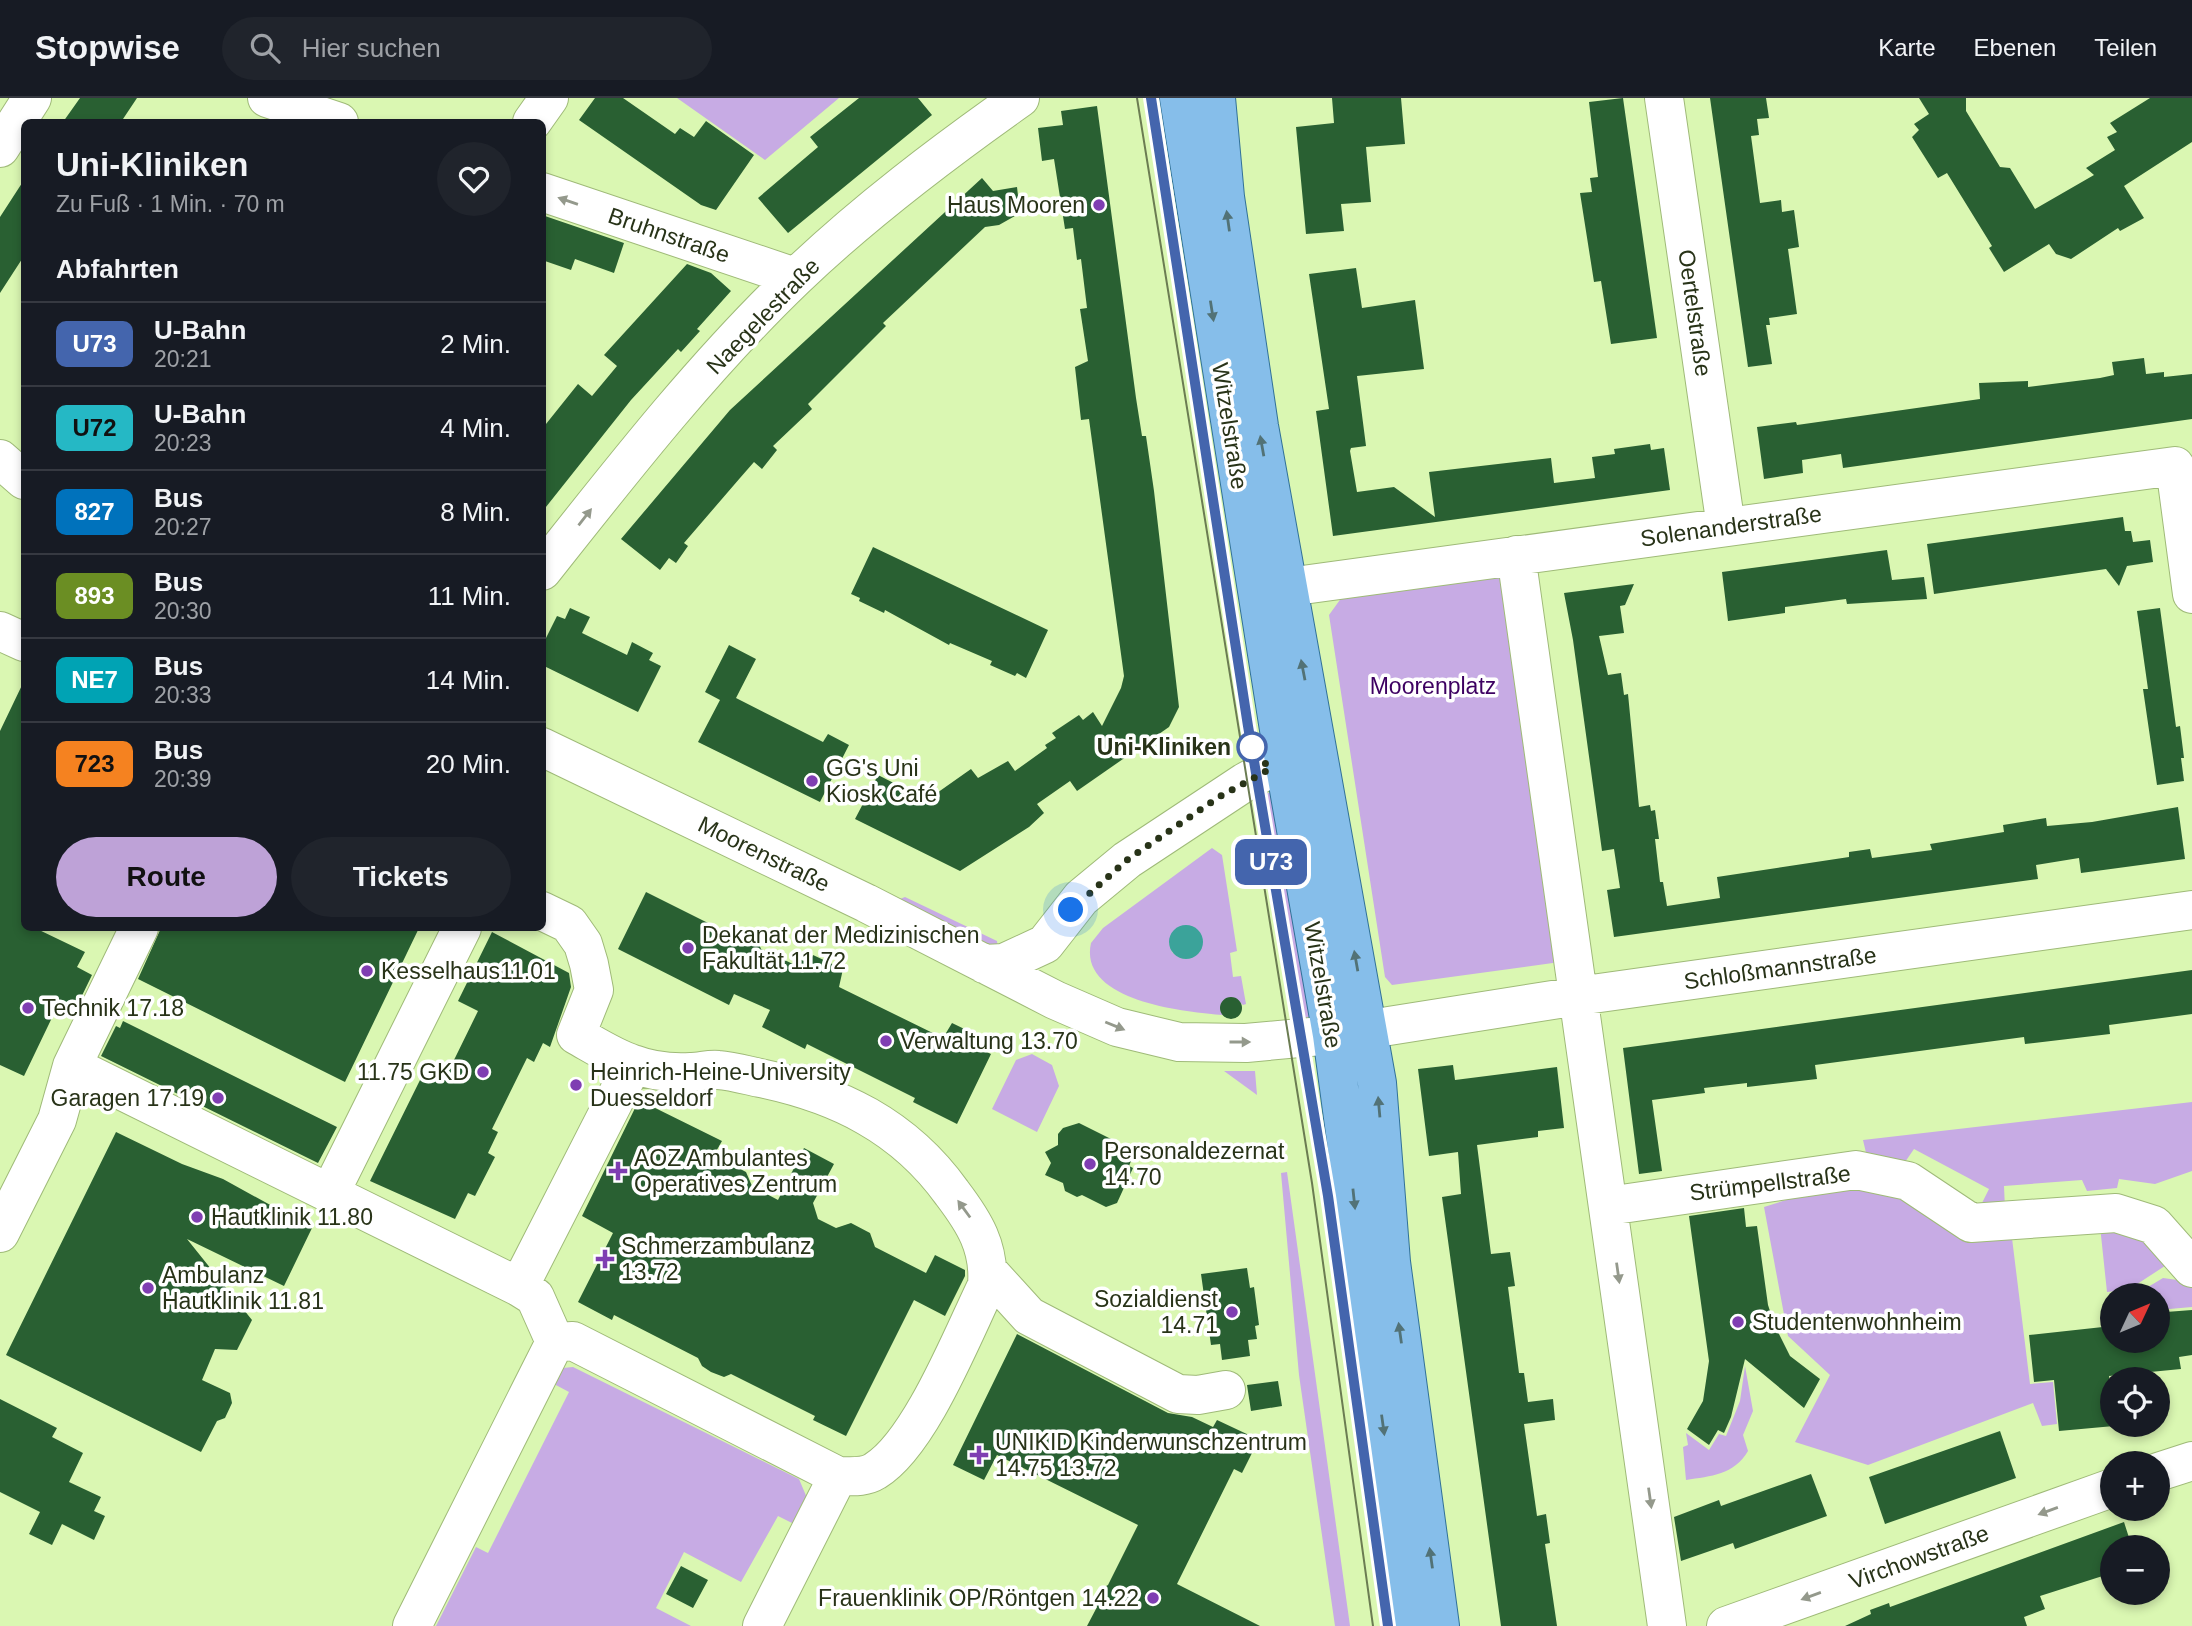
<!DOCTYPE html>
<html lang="de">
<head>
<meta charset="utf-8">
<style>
  :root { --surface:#171b24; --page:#20242c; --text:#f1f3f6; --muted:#9ea1a6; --line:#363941; --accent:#bea2d7 }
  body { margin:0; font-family:Arial,sans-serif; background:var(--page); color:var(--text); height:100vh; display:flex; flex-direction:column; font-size:26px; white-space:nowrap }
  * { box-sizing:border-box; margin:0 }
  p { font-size:23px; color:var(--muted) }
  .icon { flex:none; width:38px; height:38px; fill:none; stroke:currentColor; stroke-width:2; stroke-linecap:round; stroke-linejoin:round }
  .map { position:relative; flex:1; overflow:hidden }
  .drawer { position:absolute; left:21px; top:21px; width:525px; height:812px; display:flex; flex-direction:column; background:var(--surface); border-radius:10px; box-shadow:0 4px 10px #0003 }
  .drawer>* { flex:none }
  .badge { padding:0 14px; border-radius:10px; font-size:24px; line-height:46px }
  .needle { width:46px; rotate:46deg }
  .tools { position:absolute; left:2100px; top:1185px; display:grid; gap:14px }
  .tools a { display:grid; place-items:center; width:70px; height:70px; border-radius:50%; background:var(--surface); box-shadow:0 4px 10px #0003; font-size:35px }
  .you { position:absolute; width:35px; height:35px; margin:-18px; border:5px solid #fff; border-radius:50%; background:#1a73e8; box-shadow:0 0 0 10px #1a73e833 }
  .map>.badge { position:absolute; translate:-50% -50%; box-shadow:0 0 0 4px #fff }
  h2 { padding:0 35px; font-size:26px; line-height:63px }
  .round { display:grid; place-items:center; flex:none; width:74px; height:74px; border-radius:37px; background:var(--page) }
  .head { display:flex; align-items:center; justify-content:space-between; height:119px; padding:0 35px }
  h1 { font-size:33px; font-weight:800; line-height:52px }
  .cta { display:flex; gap:14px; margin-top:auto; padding:14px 35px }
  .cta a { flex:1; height:80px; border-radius:42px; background:var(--accent); color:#111; font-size:28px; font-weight:800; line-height:80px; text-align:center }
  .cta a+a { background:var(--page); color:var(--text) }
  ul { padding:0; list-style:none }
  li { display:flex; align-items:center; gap:21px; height:84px; padding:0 35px; border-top:2px solid var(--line) }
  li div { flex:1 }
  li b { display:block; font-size:26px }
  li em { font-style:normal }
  li .badge { min-width:77px; font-weight:700; text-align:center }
  header { display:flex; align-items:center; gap:42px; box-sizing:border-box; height:98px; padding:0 35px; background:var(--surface); border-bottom:2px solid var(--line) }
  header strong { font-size:33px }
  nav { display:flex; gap:38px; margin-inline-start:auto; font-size:24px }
  .search { width:490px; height:63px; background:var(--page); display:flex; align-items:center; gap:18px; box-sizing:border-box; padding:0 24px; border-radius:38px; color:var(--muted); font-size:26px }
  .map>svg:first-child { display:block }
  .green { fill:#c7abe4; fill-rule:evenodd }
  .water { fill:#3ba39a }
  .building { fill:#296032 }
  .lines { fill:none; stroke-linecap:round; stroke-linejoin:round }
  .minor-casing { stroke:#9fba78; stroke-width:40 }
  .major-casing { stroke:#317197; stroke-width:40 }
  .minor { stroke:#fff; stroke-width:38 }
  .major { stroke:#86beea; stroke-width:38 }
  .tram { stroke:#6b7c52; stroke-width:2 }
  .oneway { fill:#94998c }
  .oneway2 { fill:#527276 }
  .line-casing { stroke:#fff; stroke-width:16 }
  .line { stroke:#4465ad; stroke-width:10 }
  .walk { stroke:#283318; stroke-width:7; stroke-dasharray:0 12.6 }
  .poi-dot { fill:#7f3eb2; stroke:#fff; stroke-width:2.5 }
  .stop-dot { fill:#fff; stroke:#4465ad; stroke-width:3.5 }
  .labels { text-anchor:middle; stroke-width:7; stroke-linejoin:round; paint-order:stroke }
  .poi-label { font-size:23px; fill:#283318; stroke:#fff; text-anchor:start }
  .street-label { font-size:23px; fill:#283318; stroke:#fff }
  .park-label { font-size:23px; fill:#3d0061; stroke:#fff }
  .stop-label { font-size:23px; font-weight:bold; fill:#283318; stroke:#fff; text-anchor:end }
</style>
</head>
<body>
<header>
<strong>Stopwise</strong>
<div class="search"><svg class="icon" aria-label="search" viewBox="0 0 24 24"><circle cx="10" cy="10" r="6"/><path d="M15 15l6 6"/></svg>Hier suchen</div>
<nav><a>Karte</a><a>Ebenen</a><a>Teilen</a></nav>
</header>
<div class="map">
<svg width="2192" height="1528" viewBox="0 0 2192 1528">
  <rect width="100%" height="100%" fill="#daf7b2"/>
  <path class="green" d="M677 0H839L765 62Z
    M1500 478 1560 864 1392 887 1385 879 1329 517 1342 499Z
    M1280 694 1316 921H1300L1265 700 1266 695Z
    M1212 750 1222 757 1237 853 1230 855 1233 879 1241 878 1246 906 1243 907 1235 900H1227L1221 906 1223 917C1185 914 1078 903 1091 845L1103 830ZM1188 828 1200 853C1192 863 1181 863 1172 854L1169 845 1179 829Z
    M905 799 997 843 998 852 900 801Z
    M1032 956 1052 967 1059 988 1037 1034 992 1011 1016 962Z
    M1224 973H1255L1257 997Z
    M2192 1004V1073L2155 1086 2119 1081 2117 1090 2087 1093 2082 1082 2004 1088 2005 1111 1978 1113 1989 1091 1914 1051 1903 1067 1867 1059 1863 1042Z
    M1287 1074 1350 1528H1335L1299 1277 1281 1075Z
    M1853 1081 2011 1132 2030 1286 2053 1284 2057 1326 2042 1328 2033 1305 1868 1367 1795 1344 1830 1277 1788 1238 1764 1109Z
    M2119 1126 2171 1164 2128 1192 2107 1194 2100 1128Z
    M2163 1180 2192 1184V1209L2158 1212V1197H2147L2148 1189Z
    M1745 1268 1753 1313 1743 1337 1748 1353C1734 1377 1711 1378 1686 1382L1683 1349 1688 1347 1686 1335 1709 1352 1719 1336 1726 1338 1740 1303Z
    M573 1269 799 1381 807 1400 796 1427 778 1418 741 1484 684 1454 656 1510 691 1528H436L476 1449 488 1455 569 1294 554 1286 563 1270Z"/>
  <path class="water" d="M1169 844a17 17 0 1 1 34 0a17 17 0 1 1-34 0Z"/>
  <path class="building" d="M80 0H137L121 24H63Z
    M595 0H623L675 36 680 30 694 39 706 23 754 57 716 112 701 107 579 22Z
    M859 0H918L932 17 788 135 758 100 818 49 810 39Z
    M1332 0H1401L1405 46 1366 49 1371 104 1341 106 1344 133 1306 136 1296 29 1334 25Z
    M1623 0 1657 240 1611 246 1601 183 1594 184 1580 95 1592 94 1590 80 1598 79 1589 4Z
    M1710 0H1766L1769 20 1757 21 1759 37 1751 38 1760 105 1781 102 1782 114 1794 112 1799 149 1788 151 1797 216 1769 220 1770 227H1766L1772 266 1748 269Z
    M1919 0H1966V13L2000 69 2010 70 2035 111 2094 77 2086 70 2115 52 2107 39 2117 34 2110 25 2150 0H2192V44L2124 88 2144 120 2120 133 2118 130 2071 161 2056 156 2049 146 2004 174 1989 150 1992 148 1947 75 1938 80 1912 39 1919 32 1914 26 1929 16Z
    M1097 8 1136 300 1142 338H1146L1154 393 1179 609 1169 629 1077 693 1070 683 1037 706 1044 715 1029 729 960 773 855 721 878 677 927 702 971 671 978 680 1008 663 1015 673 1047 650 1045 647 1056 640 1052 635 1079 617 1083 622 1093 614 1102 628 1121 590 1124 578 1089 321 1081 322 1075 269 1088 263 1080 211 1087 210 1081 161 1077 162 1073 130 1065 131 1054 61 1042 63 1038 30 1063 27 1061 13Z
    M982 80 993 93 1017 89 1020 115 999 127 985 129 883 225 886 228 808 306 812 311 773 348 777 352 762 371 754 364 740 380 684 445 688 448 676 465 669 460 660 472 621 441 730 312Z
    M24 82V158L0 195V119Z
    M542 117 624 145 614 175 575 161 571 172 542 162Z
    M687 166 711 175 731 193 697 231 700 233 681 254 678 251 631 302 542 414V331L578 286 592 298 617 268 604 257Z
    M1356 170 1362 210 1415 202 1424 271 1357 278 1366 348 1351 350 1350 353 1357 394 1394 389 1435 419 1429 374 1551 360 1554 385 1595 380 1592 359 1615 356 1614 351 1650 346 1651 352 1664 350 1670 392 1333 438 1316 313 1329 311 1309 176Z
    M2144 260 2146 276 2164 274V279L2192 276V321L1843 370 1841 356 1802 362 1803 375 1764 381 1757 329 1796 324 1797 327 1980 301 1979 285 2028 283V289L2100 280 2114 277 2112 264Z
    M2123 419 2125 433H2131L2133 444 2150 442 2153 464 2127 468 2119 488 2106 471 1934 496 1927 446Z
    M873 449 1048 532 1026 580 1017 575 1015 578 990 567 992 563 950 545 949 547 885 512 884 515 859 503 860 500 851 496Z
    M1887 452 1892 482 1924 479 1927 501 1847 506 1846 501 1785 509V515L1728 523 1722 474Z
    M1634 486 1625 507 1620 508 1624 535 1599 538 1608 577 1621 575 1624 597 1628 596 1639 709 1650 707 1651 713 1655 712 1659 741H1655L1660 784H1663L1667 808 1720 800 1717 779 1849 759V754L1870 751 1872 760 1932 752 1930 746 2004 734 2003 727 2046 720 2047 728 2092 724 2178 709 2185 761 2081 775 2079 760 2036 767 2038 781 1614 839 1607 792 1620 790 1614 751 1602 753 1573 542 1564 495Z
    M570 510 590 519 582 535 627 557 632 544 653 555 649 562 661 568 638 614 542 567V548L557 518 565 521Z
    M2160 510 2176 629 2180 628 2184 660H2181L2184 683 2157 687 2143 591H2148L2137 513Z
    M729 547 756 561 736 600 823 644 828 636 849 647 820 704 698 644 720 602 705 594Z
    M24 583V830H35L85 854 77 869 92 877 76 910 60 903 24 978 0 967V633Z
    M646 794 738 840 755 836 761 851 793 866 796 859 809 865 813 857 843 871 839 889 943 940 952 925 983 940 978 950 991 956 957 1026 913 1004 915 1000 807 946 805 951 762 929 770 912 734 896 729 907 618 851Z
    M161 830H419L345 984 138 881Z
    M492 834 569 875 571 889 550 949 543 945 534 964 527 960 492 1031 498 1034 488 1055 495 1059 475 1098 468 1095 455 1121 370 1083 424 974 441 983 455 960 478 913 458 903Z
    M2192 872V916L2109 927 2110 936 2025 946 2024 939 1815 967 1817 981 1747 989V985L1704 990 1705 995 1652 1002 1662 1073 1639 1076 1623 950Z
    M1220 910a11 11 0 1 1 22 0a11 11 0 1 1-22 0Z
    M123 923 337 1029 318 1065 101 958 116 928 120 930Z
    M1453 967 1455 982 1557 969 1564 1030 1538 1033V1039L1477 1047 1491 1156 1510 1154 1515 1188 1508 1189 1519 1275H1524L1528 1304 1553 1301 1555 1322 1524 1326 1537 1418 1546 1416 1550 1445 1545 1446 1557 1528H1501L1442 1099 1461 1096 1458 1054 1429 1058 1418 971Z
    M639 1002 722 1043 714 1057 746 1074 752 1088 778 1102 804 1050 834 1066 813 1105 818 1121 836 1130 851 1125 870 1135 875 1149 926 1175 935 1157 965 1172V1178L945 1218 914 1202 846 1338 813 1322 815 1318 731 1276 724 1279 711 1274 702 1268 698 1260 614 1217 612 1222 578 1204 613 1135 582 1118Z
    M1079 1025 1119 1045 1117 1050 1133 1058 1129 1068 1133 1070 1117 1105 1106 1109 1082 1097 1077 1099 1065 1093 1063 1085 1045 1077 1051 1065 1045 1054 1058 1047V1036L1063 1030Z
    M116 1034 182 1066 223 1081 312 1130 284 1188 187 1141 252 1222 237 1252 215 1251 202 1282 230 1295 232 1305 225 1320 217 1323 201 1354 6 1257Z
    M1744 1110 1746 1129 1757 1128 1768 1207 1775 1228 1790 1258 1820 1281 1804 1310 1745 1261 1731 1319 1724 1335 1718 1332 1709 1347 1687 1331 1703 1303 1709 1263 1689 1118Z
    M1247 1170 1250 1190 1254 1189 1259 1227 1255 1228 1257 1241 1248 1242 1250 1258 1222 1262 1220 1246 1211 1247 1201 1176Z
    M2192 1212V1257L2179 1259 2181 1271 2109 1278 2114 1328 2059 1333 2054 1282 2034 1284 2029 1237 2112 1228V1242H2158V1224H2167L2166 1214Z
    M1017 1236 1168 1315 1192 1319 1213 1329 1217 1322 1251 1338 1248 1345 1255 1349 1242 1375 1234 1371 1177 1486 1260 1528H1087L1097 1509 1094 1502 1099 1492 1108 1487 1138 1427 997 1357 984 1382 953 1367Z
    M1278 1283 1282 1308 1251 1313 1247 1287Z
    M0 1301 57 1330 52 1339 83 1355 69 1384 101 1399 94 1413 105 1418 94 1442 62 1426 52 1447 29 1436 40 1414 0 1394Z
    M2000 1333 2016 1380 1885 1426 1869 1379Z
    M1811 1376 1827 1418 1735 1451 1733 1445 1681 1463 1674 1419 1719 1402 1721 1408Z
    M2124 1424 2132 1449H2112V1475L2040 1498 2045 1511 2024 1519 2027 1528H1845L1871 1516 1870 1512 1889 1505 1890 1509Z
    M681 1468 708 1482 693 1510 666 1496Z"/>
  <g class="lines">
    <defs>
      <path id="minor" d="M267 0 339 24
        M1664 0 1726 429
        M532 24 549 0
        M0 50 32 0
        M542 94 795 179
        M0 361 24 382
        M1516 457 1667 1528
        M542 473C622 372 703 268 796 179 865 113 942 55 1020 0
        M1288 489 2175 368 2192 496
        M0 533 24 544
        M542 649 866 805 1055 902 1117 929 1179 944 1246 945 1332 937 1578 898 2192 812
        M542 813 569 826 583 846 589 866 594 892 576 937C594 947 614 960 633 966 651 973 673 975 691 974 700 974 709 971 718 972 732 973 746 977 760 980 838 996 904 1028 952 1095 974 1124 990 1149 987 1187 963 1236 920 1346 875 1373 864 1380 851 1378 838 1378L573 1243 555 1244
        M984 866 1004 865 1045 846 1081 800 1127 762 1245 684 1284 663 1296 666 1306 681
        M72 968 519 1189 535 1199 555 1244 412 1528
        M330 1095 462 830
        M1608 1108 1856 1072 1908 1083 1971 1125 2116 1115 2154 1127 2192 1170
        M0 1135 57 1022 72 968 139 830
        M988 1173 1029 1218 1178 1296 1198 1297 1226 1292
        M519 1189 633 966
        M2158 1374 2192 1363
        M762 1528 838 1378
        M1726 1528 2112 1390"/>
      <path id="major" d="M1179 0 1284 663 1332 937 1411 1528
        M1216 0 1225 99 1259 328 1377 985 1391 1164 1440 1528"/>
    </defs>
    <use href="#minor" class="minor-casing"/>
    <use href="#major" class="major-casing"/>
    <use href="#minor" class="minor"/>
    <use href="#major" class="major"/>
    <path class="tram" d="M1137 0 1312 1085 1373 1528
      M1151 0 1248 628 1328 1098 1388 1528"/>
  </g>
  <defs><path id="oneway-solid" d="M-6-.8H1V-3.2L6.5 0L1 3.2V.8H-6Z" transform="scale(1.75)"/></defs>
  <g class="oneway">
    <use href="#oneway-solid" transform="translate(568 103) rotate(-161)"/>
    <use href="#oneway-solid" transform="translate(585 419) rotate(-52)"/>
    <use href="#oneway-solid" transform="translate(1115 928) rotate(22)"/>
    <use href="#oneway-solid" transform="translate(1240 944)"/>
    <use href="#oneway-solid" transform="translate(964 1111) rotate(-126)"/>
    <use href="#oneway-solid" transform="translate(1618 1175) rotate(82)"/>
    <use href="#oneway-solid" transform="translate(1650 1400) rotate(82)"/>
    <use href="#oneway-solid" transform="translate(2048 1413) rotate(160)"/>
    <use href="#oneway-solid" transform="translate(1811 1498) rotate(160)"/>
  </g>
  <g class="oneway2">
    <use href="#oneway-solid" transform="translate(1228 123) rotate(-98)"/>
    <use href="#oneway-solid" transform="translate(1212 213) rotate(81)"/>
    <use href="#oneway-solid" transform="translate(1262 348) rotate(-100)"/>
    <use href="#oneway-solid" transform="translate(1303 572) rotate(-101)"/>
    <use href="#oneway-solid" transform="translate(1356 863) rotate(-100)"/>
    <use href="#oneway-solid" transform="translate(1379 1009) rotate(-95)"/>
    <use href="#oneway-solid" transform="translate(1354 1101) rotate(84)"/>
    <use href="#oneway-solid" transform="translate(1400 1235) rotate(-98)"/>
    <use href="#oneway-solid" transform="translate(1383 1327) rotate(82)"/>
    <use href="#oneway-solid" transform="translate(1431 1460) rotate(-98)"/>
  </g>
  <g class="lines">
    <defs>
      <path id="line" d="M1151 0 1248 628 1328 1098 1388 1528"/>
    </defs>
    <use href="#line" class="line-casing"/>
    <use href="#line" class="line"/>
    <path class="walk" d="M1071 812 1127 762 1219 699 1270 671 1252 649"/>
  </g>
  <g class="poi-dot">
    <circle cx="1099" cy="107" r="7"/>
    <circle cx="812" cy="683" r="7"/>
    <circle cx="688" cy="850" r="7"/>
    <circle cx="367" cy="873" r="7"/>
    <circle cx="28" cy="910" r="7"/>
    <circle cx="886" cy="943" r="7"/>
    <circle cx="483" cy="974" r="7"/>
    <circle cx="576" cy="987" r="7"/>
    <circle cx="218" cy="1000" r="7"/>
    <circle cx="1090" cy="1066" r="7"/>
    <path d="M614.5 1062.5h7v7h7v7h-7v7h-7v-7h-7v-7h7z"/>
    <circle cx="197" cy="1119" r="7"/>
    <path d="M601.5 1150.5h7v7h7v7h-7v7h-7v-7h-7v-7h7z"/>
    <circle cx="148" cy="1190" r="7"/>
    <circle cx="1232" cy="1214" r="7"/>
    <circle cx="1738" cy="1224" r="7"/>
    <path d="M975.5 1346.5h7v7h7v7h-7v7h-7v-7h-7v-7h7z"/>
    <circle cx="1153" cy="1500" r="7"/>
  </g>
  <circle class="stop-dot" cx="1252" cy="649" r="14"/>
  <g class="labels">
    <g class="poi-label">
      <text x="1085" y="115" text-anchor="end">Haus Mooren</text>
      <text x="826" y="678">GG's Uni<tspan x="826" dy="26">Kiosk Café</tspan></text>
      <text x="702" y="845">Dekanat der Medizinischen<tspan x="702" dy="26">Fakultät 11.72</tspan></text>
      <text x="381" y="881">Kesselhaus11.01</text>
      <text x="42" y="918">Technik 17.18</text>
      <text x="900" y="951">Verwaltung 13.70</text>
      <text x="469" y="982" text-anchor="end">11.75 GKD</text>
      <text x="590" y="982">Heinrich-Heine-University<tspan x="590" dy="26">Duesseldorf</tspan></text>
      <text x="204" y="1008" text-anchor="end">Garagen 17.19</text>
      <text x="1104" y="1061">Personaldezernat<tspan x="1104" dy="26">14.70</tspan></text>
      <text x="634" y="1068">AOZ Ambulantes<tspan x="634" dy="26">Operatives Zentrum</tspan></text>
      <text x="211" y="1127">Hautklinik 11.80</text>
      <text x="621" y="1156">Schmerzambulanz<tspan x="621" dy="26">13.72</tspan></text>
      <text x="162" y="1185">Ambulanz<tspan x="162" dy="26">Hautklinik 11.81</tspan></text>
      <text x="1218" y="1209" text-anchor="end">Sozialdienst<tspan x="1218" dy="26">14.71</tspan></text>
      <text x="1752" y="1232">Studentenwohnheim</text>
      <text x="995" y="1352">UNIKID Kinderwunschzentrum<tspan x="995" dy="26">14.75 13.72</tspan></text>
      <text x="1139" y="1508" text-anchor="end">Frauenklinik OP/Röntgen 14.22</text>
    </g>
    <g class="street-label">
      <text transform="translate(669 137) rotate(19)" y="8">Bruhnstraße</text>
      <text transform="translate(1695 215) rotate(82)" y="8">Oertelstraße</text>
      <text transform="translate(763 218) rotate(-46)" y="8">Naegelestraße</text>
      <text transform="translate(1230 328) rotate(81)" y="8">Witzelstraße</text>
      <text transform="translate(1731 428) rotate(-8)" y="8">Solenanderstraße</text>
      <text transform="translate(764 756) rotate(26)" y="8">Moorenstraße</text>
      <text transform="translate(1780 870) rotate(-8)" y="8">Schloßmannstraße</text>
      <text transform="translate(1323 887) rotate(80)" y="8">Witzelstraße</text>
      <text transform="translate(1770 1085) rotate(-7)" y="8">Strümpellstraße</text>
      <text transform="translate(1919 1459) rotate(-20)" y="8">Virchowstraße</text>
    </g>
    <g class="park-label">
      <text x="1433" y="596">Moorenplatz</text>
    </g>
    <g class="stop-label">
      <text x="1231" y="657">Uni-Kliniken</text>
    </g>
  </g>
</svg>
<div class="tools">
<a><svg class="needle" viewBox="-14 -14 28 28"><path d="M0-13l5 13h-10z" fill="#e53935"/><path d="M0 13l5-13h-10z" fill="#9ea1a6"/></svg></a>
<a><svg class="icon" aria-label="locate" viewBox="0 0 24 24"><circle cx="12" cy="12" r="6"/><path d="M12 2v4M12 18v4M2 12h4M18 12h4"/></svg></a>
<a>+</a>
<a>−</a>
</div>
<div class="you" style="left:1071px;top:812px"></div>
<b class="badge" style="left:1271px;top:764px;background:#4465ad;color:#fff">U73</b>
<section class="drawer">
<div class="head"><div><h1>Uni-Kliniken</h1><p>Zu Fuß · 1 Min. · 70 m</p></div><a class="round"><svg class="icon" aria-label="heart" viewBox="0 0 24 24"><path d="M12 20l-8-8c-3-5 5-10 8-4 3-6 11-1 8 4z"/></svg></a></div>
<h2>Abfahrten</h2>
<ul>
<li><span class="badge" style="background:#4465ad;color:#fff">U73</span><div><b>U-Bahn</b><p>20:21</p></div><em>2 Min.</em></li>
<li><span class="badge" style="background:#25b8c5;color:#111">U72</span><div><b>U-Bahn</b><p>20:23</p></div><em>4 Min.</em></li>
<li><span class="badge" style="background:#0072bc;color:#fff">827</span><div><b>Bus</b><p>20:27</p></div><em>8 Min.</em></li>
<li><span class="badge" style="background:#6b8e23;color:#fff">893</span><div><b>Bus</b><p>20:30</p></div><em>11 Min.</em></li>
<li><span class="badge" style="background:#00a3b4;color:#fff">NE7</span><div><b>Bus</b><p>20:33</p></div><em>14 Min.</em></li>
<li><span class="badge" style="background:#f58220;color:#111">723</span><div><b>Bus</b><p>20:39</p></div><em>20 Min.</em></li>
</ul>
<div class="cta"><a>Route</a><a>Tickets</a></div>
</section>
</div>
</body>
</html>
